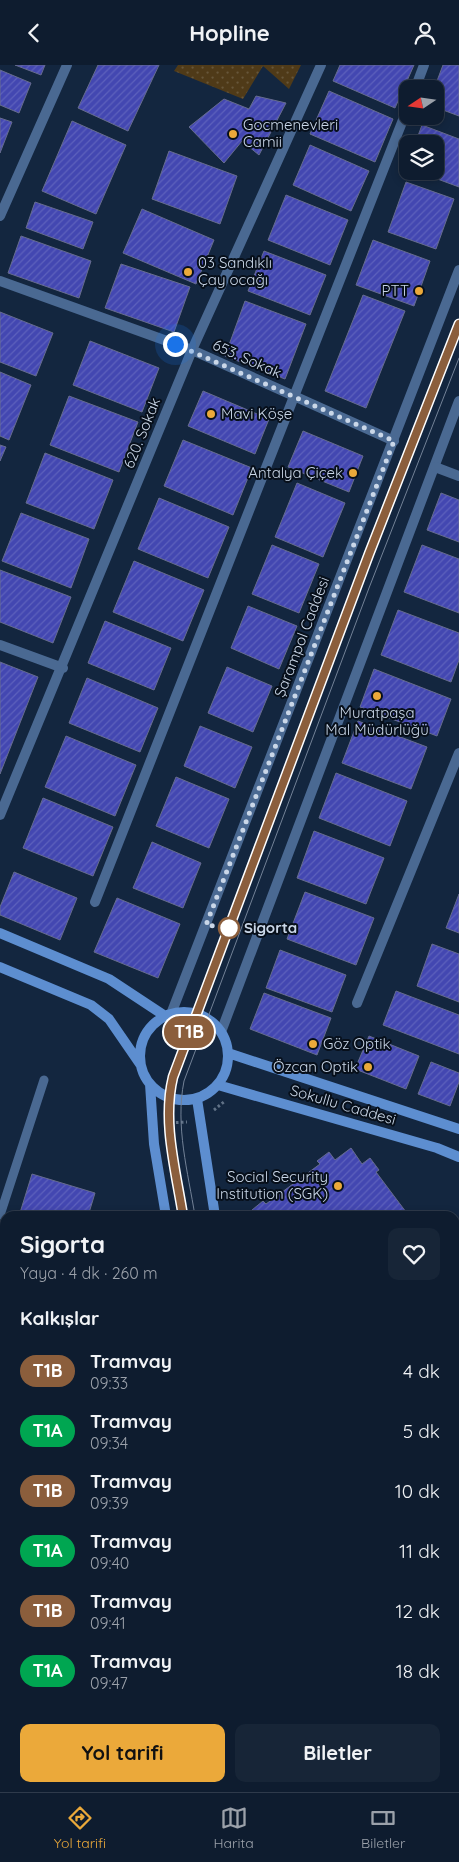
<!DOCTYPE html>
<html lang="tr">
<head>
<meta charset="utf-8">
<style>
  :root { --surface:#0e1c2f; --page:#172537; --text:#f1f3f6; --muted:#9ba1aa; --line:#2e3a4b; --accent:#eba93a }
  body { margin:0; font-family:Quicksand,sans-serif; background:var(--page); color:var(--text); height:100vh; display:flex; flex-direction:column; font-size:19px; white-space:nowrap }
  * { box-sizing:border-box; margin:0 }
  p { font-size:16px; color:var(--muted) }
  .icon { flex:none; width:28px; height:28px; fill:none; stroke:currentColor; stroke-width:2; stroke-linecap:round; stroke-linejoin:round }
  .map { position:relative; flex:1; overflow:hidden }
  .panel { position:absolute; left:0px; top:1146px; width:460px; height:581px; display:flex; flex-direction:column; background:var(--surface); border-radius:15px 15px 0 0; box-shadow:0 2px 8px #0003,0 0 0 1px var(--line) }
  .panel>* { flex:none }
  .badge { padding:0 10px; border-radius:16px; font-size:18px; line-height:32px }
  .needle { width:32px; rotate:257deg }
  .tools { position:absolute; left:399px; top:15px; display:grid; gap:10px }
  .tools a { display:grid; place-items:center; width:45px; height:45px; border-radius:10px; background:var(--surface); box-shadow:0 2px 8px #0003,0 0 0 1px var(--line); font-size:25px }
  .you { position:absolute; width:25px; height:25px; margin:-12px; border:4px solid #fff; border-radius:50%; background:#1a73e8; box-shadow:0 0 0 8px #1a73e833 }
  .map>.badge { position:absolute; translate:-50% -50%; box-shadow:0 0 0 2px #fff }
  h2 { padding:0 20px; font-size:19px; line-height:45px }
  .round { display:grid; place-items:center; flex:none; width:52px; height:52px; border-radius:10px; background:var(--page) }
  .head { display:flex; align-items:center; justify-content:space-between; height:85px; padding:0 20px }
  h1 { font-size:24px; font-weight:700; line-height:38px }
  .primary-button { display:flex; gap:10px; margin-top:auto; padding:10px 20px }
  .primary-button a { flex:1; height:58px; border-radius:10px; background:var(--accent); color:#111; font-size:20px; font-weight:700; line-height:58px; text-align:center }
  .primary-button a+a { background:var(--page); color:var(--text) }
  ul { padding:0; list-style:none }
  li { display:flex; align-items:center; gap:15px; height:60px; padding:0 20px }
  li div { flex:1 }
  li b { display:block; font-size:19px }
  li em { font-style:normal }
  li .badge { min-width:55px; font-weight:700; text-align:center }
  header { display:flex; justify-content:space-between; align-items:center; height:65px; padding:0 20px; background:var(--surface); font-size:22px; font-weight:700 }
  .tab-bar { display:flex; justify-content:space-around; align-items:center; height:70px; border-top:1px solid var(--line); background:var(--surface); font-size:14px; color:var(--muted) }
  .tab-bar a { display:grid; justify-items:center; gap:2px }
  .tab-bar .current { color:var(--accent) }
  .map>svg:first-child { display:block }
  .built { fill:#192f4e }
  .grass { fill:url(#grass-dots) }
  .building { fill:url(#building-hatch); stroke:#666c8e }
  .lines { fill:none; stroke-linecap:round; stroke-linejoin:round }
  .path { stroke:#617287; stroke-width:3; stroke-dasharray:2.5 2.5; stroke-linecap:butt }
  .service { stroke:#4a6992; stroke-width:9 }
  .pedestrian { stroke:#4a6992; stroke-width:10 }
  .minor { stroke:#4a6992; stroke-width:10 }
  .secondary { stroke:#5d8ed0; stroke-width:10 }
  .tram { stroke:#738297; stroke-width:1 }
  .line-casing { stroke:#fff; stroke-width:11 }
  .line { stroke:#8b5e3c; stroke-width:8 }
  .walk { stroke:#cad7e8; stroke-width:5; stroke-dasharray:0 9 }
  .poi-dot { fill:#eba93a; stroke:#070f1a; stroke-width:2 }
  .stop-dot { fill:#fff; stroke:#8b5e3c; stroke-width:2.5 }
  .labels { text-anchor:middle; stroke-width:4; stroke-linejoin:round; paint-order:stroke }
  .poi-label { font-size:15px; fill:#cad7e8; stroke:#070f1a; text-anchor:start }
  .street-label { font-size:15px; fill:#cad7e8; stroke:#070f1a }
  .stop-label { font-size:15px; font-weight:bold; fill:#cad7e8; stroke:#070f1a; text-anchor:start }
</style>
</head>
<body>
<header><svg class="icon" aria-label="back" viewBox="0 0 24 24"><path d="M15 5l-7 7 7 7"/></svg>Hopline<svg class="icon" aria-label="person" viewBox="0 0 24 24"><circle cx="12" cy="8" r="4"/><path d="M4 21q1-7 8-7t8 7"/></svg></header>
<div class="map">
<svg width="459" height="1727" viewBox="0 0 459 1727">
  <defs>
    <pattern id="grass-dots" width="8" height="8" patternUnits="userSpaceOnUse" patternTransform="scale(1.25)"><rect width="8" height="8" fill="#4f3a18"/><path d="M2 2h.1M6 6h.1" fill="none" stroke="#67563a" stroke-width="1.8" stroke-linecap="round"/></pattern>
    <pattern id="building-hatch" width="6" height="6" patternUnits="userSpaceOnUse" patternTransform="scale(1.25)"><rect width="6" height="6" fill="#4347b1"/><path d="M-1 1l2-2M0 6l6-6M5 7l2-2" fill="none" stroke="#5d61bc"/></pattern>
  </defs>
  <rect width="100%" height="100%" fill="#13263f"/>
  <path class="built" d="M459 1212V1588L455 1583V1225Z"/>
  <path class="grass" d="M178 0H301L289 24 263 1 243 34 174 6Z"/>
  <path class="building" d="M15 0H45L41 10Z
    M98 0H159L128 66 78 43Z
    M340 0H414L395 43 333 16Z
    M443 0H459V51L435 42 434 24Z
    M0 5 31 18 19 48 0 40Z
    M329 26 393 54 375 97 310 69Z
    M256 31 286 38 259 90 242 76 224 98 189 62 224 34 249 44Z
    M0 53 12 57 0 88Z
    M72 56 126 80 96 149 42 126Z
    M422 60 459 74V122L416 106H435V79H415Z
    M310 80 369 106 351 146 293 120Z
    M169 86 237 111 220 159 152 134Z
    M406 117 454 134 436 184 388 167Z
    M286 130 348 155 330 200 268 175Z
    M35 137 93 157 83 184 26 163Z
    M142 144 214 175 196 219 123 188Z
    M21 171 91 196 79 233 8 208Z
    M373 175 430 196 414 241 356 220Z
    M264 186 326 210 310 250 248 226Z
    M121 199 190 222 174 267 105 243Z
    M363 230 405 246 366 343 325 326Z
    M245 236 306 259 285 314 225 291Z
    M0 247 53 268 36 311 0 297Z
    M90 276 159 303 142 347 73 320Z
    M0 307 31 320 9 375 0 371Z
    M203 326 269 354 255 389 188 361Z
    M69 331 138 357 119 407 50 380Z
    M303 366 363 391 349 427 288 402Z
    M183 375 252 403 233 450 164 421Z
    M0 380 6 382 0 396Z
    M45 388 113 415 94 464 26 438Z
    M297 418 345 438 323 492 275 472Z
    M441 428 459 435V477L427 465Z
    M159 433 229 462 208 513 138 484Z
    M21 448 89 474 71 523 2 496Z
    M272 480 319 499 299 548 252 529Z
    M422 480 459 494V548L404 527Z
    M134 496 204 525 183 576 113 547Z
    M0 505 71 532 53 578 0 557Z
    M248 541 297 561 279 604 231 583Z
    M398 545 459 568V595L451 617 381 590Z
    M105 556 171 583 154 625 88 598Z
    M0 597 38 612 0 709Z
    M227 602 272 621 253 667 208 648Z
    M374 604 451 634 437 671 360 642Z
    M87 613 158 643 140 687 69 658Z
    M358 656 427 682 411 724 342 698Z
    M200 661 252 682 235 723 184 701Z
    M66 671 136 700 115 751 45 722Z
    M336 708 407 736 390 781 319 753Z
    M176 712 229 734 209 783 156 761Z
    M43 733 113 762 93 811 23 783Z
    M314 766 384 793 366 839 297 813Z
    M152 777 201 798 183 843 133 823Z
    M14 807 77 833 60 875 0 850V842Z
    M305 827 374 853 356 900 287 874Z
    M459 829V868L446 863Z
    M117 833 180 859 158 913 94 887Z
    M432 879 459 889V937L417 921Z
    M280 885 346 910 332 947 266 923Z
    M396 926 459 950V989L383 960Z
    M264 928 331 953 317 990 250 964Z
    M369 971 419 991 406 1024 355 1004Z
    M431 997 459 1008V1017L450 1041 418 1029Z
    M351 1083 362 1099 370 1093 379 1105 376 1107 409 1151H343L341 1149 337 1151H256L252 1145 263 1136 266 1139 320 1099 317 1096 329 1087 335 1095Z
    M32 1109 95 1128 88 1151H19Z
    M459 1290V1363L455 1358V1293Z
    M456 1406 459 1411V1474L455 1469Z
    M5 1639V1722H89L88 1727H0V1654Z"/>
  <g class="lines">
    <path class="path" d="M214 1045 225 1036
      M166 1058 187 1057"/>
    <path class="service" d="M0 1150 44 1015
      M140 1727 142 1722"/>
    <path class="pedestrian" d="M171 949 459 205
      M221 967 459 336"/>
    <path class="minor" d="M415 24 424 0
      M0 151 67 0
      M0 216 192 285 394 376
      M435 402 459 411
      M0 580 63 603
      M0 750 192 285 321 0
      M95 837 408 42
      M357 938 459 688
      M455 1624 459 1629"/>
    <path class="secondary" d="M0 868 109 914 165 951
      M0 902 91 940 109 954 140 999
      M140 991a44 44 0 1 1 88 0a44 44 0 1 1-88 0Z
      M228 988 459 1064
      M150 1019 154 1079 166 1151
      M218 1020 437 1083 459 1092
      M197 1034 215 1151
      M185 1727 187 1722
      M245 1727 247 1722"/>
    <path class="tram" d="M183 1151C176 1106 162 1057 173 1011L369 489 459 259
      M195 1151C188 1107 175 1061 184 1016L369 523 459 293
      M218 1727 220 1722
      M229 1727 231 1722"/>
  </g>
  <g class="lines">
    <defs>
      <path id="line" d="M183 1151C176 1106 162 1057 173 1012L369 489 459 259"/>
    </defs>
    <use href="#line" class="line-casing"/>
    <use href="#line" class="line"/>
    <path class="walk" d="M175 279 394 376 206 860 229 863"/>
  </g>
  <g class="poi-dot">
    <circle cx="233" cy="69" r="5"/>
    <circle cx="188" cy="207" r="5"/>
    <circle cx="419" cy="226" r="5"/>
    <circle cx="211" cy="349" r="5"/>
    <circle cx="353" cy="408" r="5"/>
    <circle cx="377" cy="631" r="5"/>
    <circle cx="313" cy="979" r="5"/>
    <circle cx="368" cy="1002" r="5"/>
    <circle cx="338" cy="1121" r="5"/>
  </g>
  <circle class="stop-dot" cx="229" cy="863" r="10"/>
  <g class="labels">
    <g class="poi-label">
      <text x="243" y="65">Gocmenevleri<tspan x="243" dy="17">Camii</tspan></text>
      <text x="198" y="203">03 Sandıklı<tspan x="198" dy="17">Çay ocağı</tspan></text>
      <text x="409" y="231" text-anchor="end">PTT</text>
      <text x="221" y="354">Mavi Köşe</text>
      <text x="343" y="413" text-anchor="end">Antalya Çiçek</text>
      <text x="377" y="653" text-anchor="middle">Muratpaşa<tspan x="377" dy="17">Mal Müdürlüğü</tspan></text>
      <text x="323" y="984">Göz Optik</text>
      <text x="358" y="1007" text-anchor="end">Özcan Optik</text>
      <text x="328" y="1117" text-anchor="end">Social Security<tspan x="328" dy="17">Institution (SGK)</tspan></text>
    </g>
    <g class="street-label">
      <text transform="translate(247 294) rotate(24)" y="5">653. Sokak</text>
      <text transform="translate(142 368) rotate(-68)" y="5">620. Sokak</text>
      <text transform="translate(302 572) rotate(-69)" y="5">Şarampol Caddesi</text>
      <text transform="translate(343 1040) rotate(16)" y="5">Sokullu Caddesi</text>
    </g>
    <g class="stop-label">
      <text x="244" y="868">Sigorta</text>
    </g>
  </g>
</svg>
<div class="tools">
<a><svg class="needle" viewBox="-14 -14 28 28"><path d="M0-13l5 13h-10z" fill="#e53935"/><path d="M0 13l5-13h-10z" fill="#9ba1aa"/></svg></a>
<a><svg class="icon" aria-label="layers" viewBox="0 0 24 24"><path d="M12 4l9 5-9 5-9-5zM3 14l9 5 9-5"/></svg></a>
</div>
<div class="you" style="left:175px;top:279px"></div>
<b class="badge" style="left:189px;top:967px;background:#8b5e3c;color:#fff">T1B</b>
<section class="panel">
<div class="head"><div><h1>Sigorta</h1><p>Yaya · 4 dk · 260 m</p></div><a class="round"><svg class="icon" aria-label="heart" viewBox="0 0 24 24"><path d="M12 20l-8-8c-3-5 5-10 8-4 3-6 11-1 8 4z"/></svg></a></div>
<h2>Kalkışlar</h2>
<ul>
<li><span class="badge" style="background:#8b5e3c;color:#fff">T1B</span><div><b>Tramvay</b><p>09:33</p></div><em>4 dk</em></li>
<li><span class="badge" style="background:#00a651;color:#fff">T1A</span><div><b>Tramvay</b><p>09:34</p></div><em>5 dk</em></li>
<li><span class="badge" style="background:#8b5e3c;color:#fff">T1B</span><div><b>Tramvay</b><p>09:39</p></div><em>10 dk</em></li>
<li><span class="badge" style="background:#00a651;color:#fff">T1A</span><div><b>Tramvay</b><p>09:40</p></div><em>11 dk</em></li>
<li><span class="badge" style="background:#8b5e3c;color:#fff">T1B</span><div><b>Tramvay</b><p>09:41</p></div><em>12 dk</em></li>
<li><span class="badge" style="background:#00a651;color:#fff">T1A</span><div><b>Tramvay</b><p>09:47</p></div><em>18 dk</em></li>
</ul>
<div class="primary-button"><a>Yol tarifi</a><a>Biletler</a></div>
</section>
</div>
<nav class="tab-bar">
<a class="current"><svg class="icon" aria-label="directions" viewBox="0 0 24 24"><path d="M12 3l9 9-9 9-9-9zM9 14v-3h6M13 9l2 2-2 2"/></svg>Yol tarifi</a>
<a><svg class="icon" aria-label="map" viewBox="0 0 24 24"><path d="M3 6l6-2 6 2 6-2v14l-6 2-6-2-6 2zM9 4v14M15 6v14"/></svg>Harita</a>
<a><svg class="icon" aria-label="tickets" viewBox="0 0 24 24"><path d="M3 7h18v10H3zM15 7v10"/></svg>Biletler</a>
</nav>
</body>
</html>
